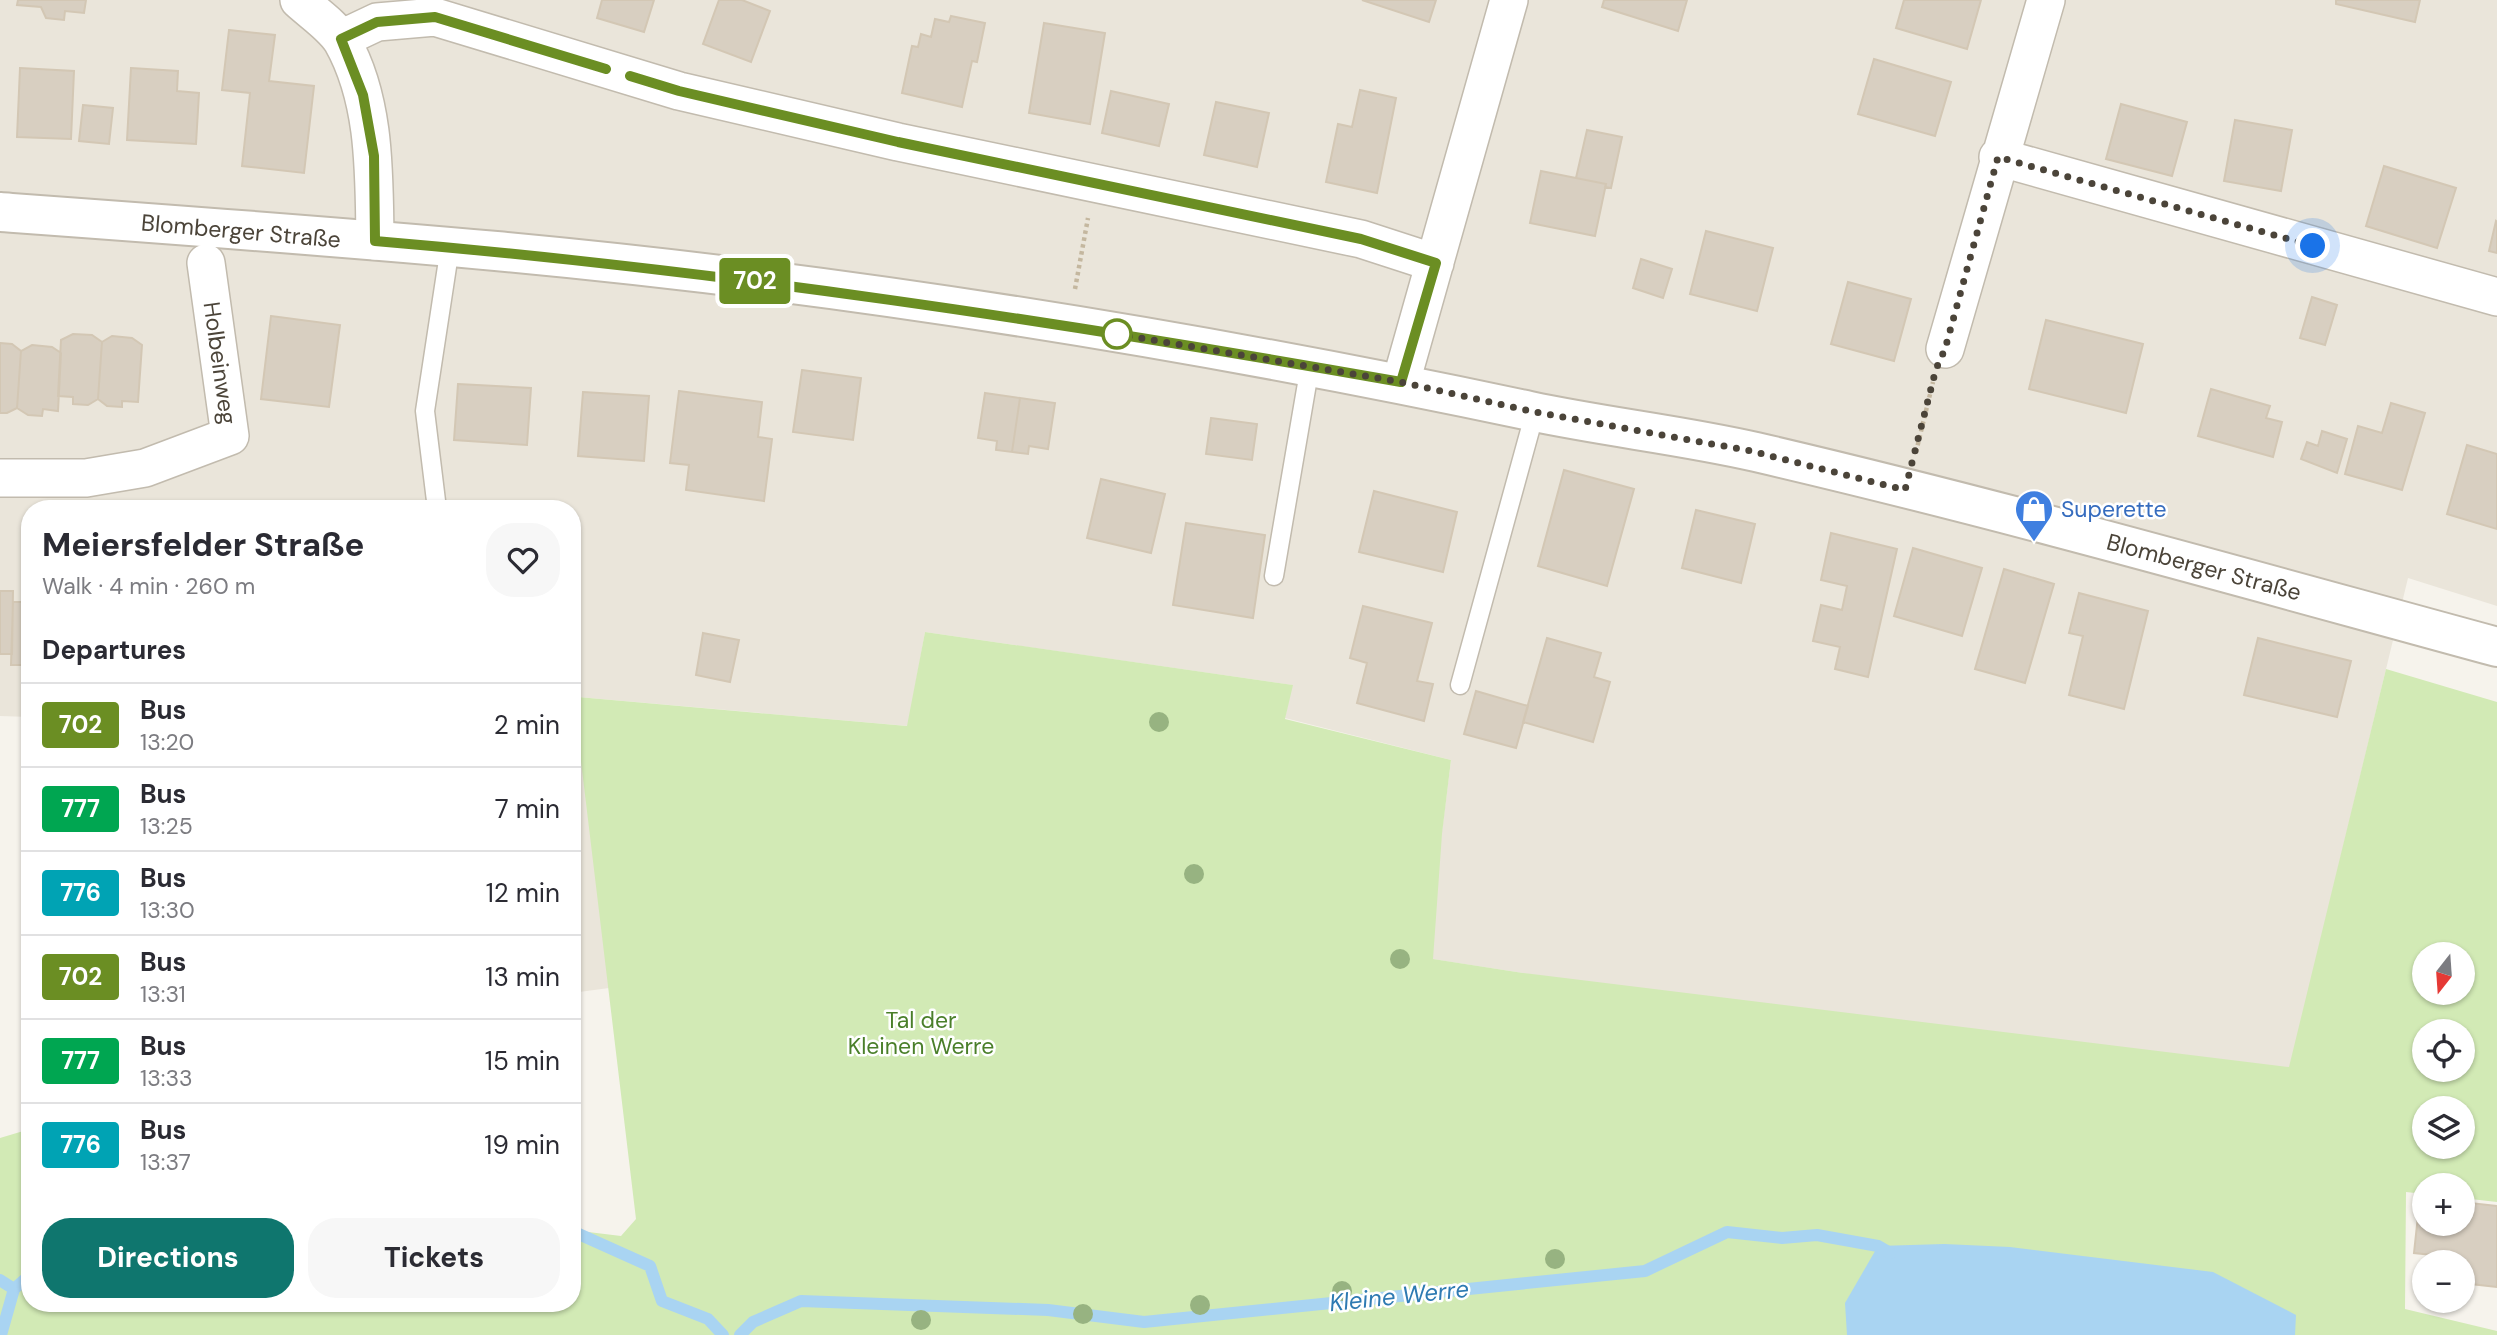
<!DOCTYPE html>
<html lang="en">
<head>
<meta charset="utf-8">
<style>
  :root { --surface:#fff; --page:#f7f7f7; --text:#2b2b33; --muted:#7c7c81; --line:#e1e1e2; --accent:#0f766e }
  body { margin:0; font-family:"DM Sans",sans-serif; background:var(--page); color:var(--text); height:100vh; display:flex; flex-direction:column; font-size:26px; white-space:nowrap }
  * { box-sizing:border-box; margin:0 }
  p { font-size:23px; color:var(--muted) }
  .icon { flex:none; width:38px; height:38px; fill:none; stroke:currentColor; stroke-width:2; stroke-linecap:round; stroke-linejoin:round }
  .map { position:relative; flex:1; overflow:hidden }
  .sheet { position:absolute; left:21px; top:500px; width:560px; height:812px; display:flex; flex-direction:column; background:var(--surface); border-radius:28px; box-shadow:0 2px 5px #0004 }
  .sheet>* { flex:none }
  .badge { padding:0 14px; border-radius:5px; font-size:24px; line-height:46px }
  .needle { width:46px; rotate:197deg }
  .buttons { position:absolute; left:2412px; top:942px; display:grid; gap:14px }
  .buttons a { display:grid; place-items:center; width:63px; height:63px; border-radius:50%; background:var(--surface); box-shadow:0 2px 5px #0004; font-size:35px }
  .you { position:absolute; width:35px; height:35px; margin:-18px; border:5px solid #fff; border-radius:50%; background:#1a73e8; box-shadow:0 0 0 10px #1a73e833 }
  .map>.badge { position:absolute; translate:-50% -50%; box-shadow:0 0 0 4px #fff }
  h2 { padding:0 21px; font-size:26px; line-height:63px }
  .round { display:grid; place-items:center; flex:none; width:74px; height:74px; border-radius:28px; background:var(--page) }
  .summary { display:flex; align-items:center; justify-content:space-between; height:119px; padding:0 21px }
  h1 { font-size:33px; font-weight:700; line-height:52px }
  .cta { display:flex; gap:14px; margin-top:auto; padding:14px 21px }
  .cta a { flex:1; height:80px; border-radius:28px; background:var(--accent); color:#fff; font-size:28px; font-weight:700; line-height:80px; text-align:center }
  .cta a+a { background:var(--page); color:var(--text) }
  ul { padding:0; list-style:none }
  li { display:flex; align-items:center; gap:21px; height:84px; padding:0 21px; border-top:2px solid var(--line) }
  li div { flex:1 }
  li b { display:block; font-size:26px }
  li em { font-style:normal }
  li .badge { min-width:77px; font-weight:700; text-align:center }
  .map>svg:first-child { display:block }
  .residential { fill:#eae5da }
  .green { fill:#d2eab5; fill-rule:evenodd }
  .water { fill:#a9d4f2 }
  .lines { fill:none; stroke-linecap:round; stroke-linejoin:round }
  .stream { stroke:#a9d4f2; stroke-width:12 }
  .building { fill:#d8cfc1; stroke:#d3c7b4; stroke-width:2 }
  .service-casing { stroke:#c2bbae; stroke-width:21 }
  .minor-casing { stroke:#c2bbae; stroke-width:40 }
  .tertiary-casing { stroke:#c2bbae; stroke-width:42 }
  .path { stroke:#c4b79f; stroke-width:4.5; stroke-dasharray:3.5 3.5; stroke-linecap:butt }
  .service { stroke:#fff; stroke-width:18 }
  .minor { stroke:#fff; stroke-width:37 }
  .tertiary { stroke:#fff; stroke-width:38 }
  .tree { fill:#97b381 }
  .line-casing { stroke:#fff; stroke-width:16 }
  .line { stroke:#6b8e23; stroke-width:10 }
  .walk { stroke:#4b4439; stroke-width:7; stroke-dasharray:0 12.6 }
  .stop-dot { fill:#fff; stroke:#6b8e23; stroke-width:3.5 }
  .labels { text-anchor:middle; stroke-width:5; stroke-linejoin:round; paint-order:stroke }
  .street-label { font-size:23px; fill:#4b4439; stroke:#fff }
  .shop-label { font-size:23px; fill:#366cbe; stroke:#fff; text-anchor:start }
  .park-label { font-size:23px; fill:#4a7f2a; stroke:#fff }
  .water-label { font-size:24px; font-style:italic; fill:#2e7ab2; stroke:#fff }
</style>
</head>
<body>
<div class="map">
<svg width="2497" height="1335" viewBox="0 0 2497 1335">
  <rect width="100%" height="100%" fill="#f6f3ec"/>
  <path class="residential" d="M0 0H2497V606L2408 578 2284 1092 1426 958 1451 760 1285 718 1292 685 925 632 908 726 578 697 631 985 572 993V509H30V717L0 716Z"/>
  <path class="green" d="M925 632 1293 685 1285 719 1451 760 1442 834 1433 959 1523 973 2289 1067 2386 669 2497 702V1202L2462 1198V1185H2424V1194L2406 1192 2405 1309 2497 1331V1335H0V1138L30 1129V1304H572V1230L621 1236 636 1219 574 703 579 704 578 697 907 726ZM2424 954H2462V992H2424ZM2424 1031H2462V1069H2424ZM2424 1108H2462V1146H2424Z"/>
  <path class="water" d="M1944 1244 2010 1247 2213 1272 2296 1315 2295 1335H1847L1845 1303 1878 1246Z"/>
  <g class="lines">
    <path class="stream" d="M572 1231 650 1266 662 1301 708 1319 723 1335
      M0 1280 14 1289
      M1 1335 14 1289 30 1275
      M740 1335 753 1322 801 1301 1048 1310 1144 1322 1645 1271 1727 1232 1782 1238 1817 1235 1878 1246 1890 1253"/>
  </g>
  <path class="building" d="M18 0H86L84 13 65 11 64 20 46 18 41 7 17 5Z
    M602 0H654L644 32 597 18Z
    M719 0H742L770 11 751 62 703 44Z
    M1362 0H1436L1429 22Z
    M1604 0H1687L1678 31 1602 7Z
    M1904 0H1981L1967 49 1896 28Z
    M2336 0H2420L2415 22 2336 4Z
    M951 16 985 23 977 62 972 61 962 107 902 93 912 46 918 47 921 34 931 37 935 19 949 22Z
    M1044 23 1105 33 1090 124 1029 113Z
    M229 30 275 35 269 81 314 86 304 173 242 166 250 93 222 90Z
    M1874 59 1951 82 1935 136 1858 114Z
    M20 68 74 71 71 139 17 137Z
    M131 68 178 71 177 91 199 93 196 144 127 140Z
    M1360 90 1396 98 1377 193 1326 182 1338 124 1352 127Z
    M1111 91 1169 104 1159 146 1102 133Z
    M1216 102 1269 113 1257 167 1204 155Z
    M2121 104 2187 122 2172 176 2106 159Z
    M83 105 113 108 109 144 79 141Z
    M2235 120 2292 130 2281 191 2224 181Z
    M1587 130 1622 137 1611 188 1605 187 1606 184 1576 178Z
    M2384 166 2456 188 2437 248 2366 226Z
    M1541 171 1606 184 1595 236 1530 223Z
    M2496 221 2497 222V253L2489 251Z
    M1706 231 1773 248 1757 311 1690 294Z
    M1641 259 1672 269 1663 298 1633 288Z
    M1848 282 1911 299 1894 361 1831 344Z
    M2312 297 2337 305 2325 345 2300 338Z
    M271 316 340 325 329 407 261 399Z
    M2046 320 2143 344 2126 413 2029 389Z
    M73 334 92 335 102 342 98 399 88 405 73 404V397L58 396 61 340Z
    M112 336 132 338 142 345 138 402 122 401V407L107 406 98 399 102 342Z
    M0 343 12 344 21 351 17 408 7 413H0Z
    M32 345 52 347 61 353 58 411 43 409 42 416 28 415 17 408 21 351Z
    M802 370 861 378 853 440 793 432Z
    M458 384 531 388 527 445 454 440Z
    M2211 389 2270 406 2266 418 2282 422 2273 457 2198 436Z
    M679 391 762 402 758 437 772 439 764 501 686 490 689 465 670 463Z
    M583 392 649 396 644 461 578 456Z
    M985 393 1020 398 1012 452 996 450 997 441 978 438Z
    M1020 398 1055 403 1048 449 1029 446 1028 454 1012 452Z
    M2391 403 2425 413 2402 490 2345 474 2358 426 2382 433Z
    M1211 418 1257 424 1252 460 1206 454Z
    M2322 431 2347 439 2337 473 2301 459 2307 442 2318 446Z
    M2467 445 2497 454V529L2447 514Z
    M1564 470 1634 489 1607 586 1538 566Z
    M1101 479 1165 494 1151 553 1087 538Z
    M1374 491 1457 512 1443 572 1359 552Z
    M1696 510 1755 524 1741 583 1682 568Z
    M1186 523 1265 535 1253 618 1173 605Z
    M1831 533 1897 549 1868 677 1835 669 1840 647 1813 641 1821 605 1842 610 1847 586 1821 580Z
    M1913 548 1982 568 1962 636 1894 616Z
    M2004 569 2054 584 2025 683 1975 669Z
    M0 591H13L12 654H0Z
    M2079 593 2148 611 2124 709 2069 695 2083 636 2069 633Z
    M13 602H30V665H11Z
    M1363 606 1432 623 1417 681 1433 684 1424 721 1357 703 1367 663 1350 658Z
    M703 633 739 640 730 682 696 675Z
    M1547 638 1601 653 1594 677 1610 682 1593 742 1523 722Z
    M2258 638 2351 661 2337 717 2244 695Z
    M1476 691 1528 706 1516 748 1464 734Z
    M2420 1197 2424 1198V1223H2462V1202L2497 1206V1287L2462 1283V1262H2443V1256L2414 1253Z"/>
  <g class="lines">
    <defs>
      <path id="service" d="M437 509 425 411 450 247
        M1274 576 1310 366
        M1460 685 1535 412"/>
      <path id="minor" d="M299 0C312 12 333 26 342 41 376 101 374 175 375 241
        M341 39 377 22 435 17 679 91 898 142 1361 239 1435 263
        M1998 157 2497 297
        M1945 349 2046 0
        M1401 382 1509 0
        M0 478H86L145 468 230 436 206 263"/>
      <path id="tertiary" d="M0 212C165 224 331 236 496 251 843 283 1190 339 1530 411 1605 427 1682 435 1756 452 2005 510 2251 580 2497 647"/>
    </defs>
    <use href="#service" class="service-casing"/>
    <use href="#minor" class="minor-casing"/>
    <use href="#tertiary" class="tertiary-casing"/>
    <path class="path" d="M1075 289 1088 218
      M1916 452 1933 382"/>
    <use href="#service" class="service"/>
    <use href="#minor" class="minor"/>
    <use href="#tertiary" class="tertiary"/>
  </g>
  <g class="tree">
    <circle cx="1159" cy="722" r="10"/>
    <circle cx="1194" cy="874" r="10"/>
    <circle cx="1400" cy="959" r="10"/>
    <circle cx="1555" cy="1259" r="10"/>
    <circle cx="1342" cy="1291" r="10"/>
    <circle cx="1200" cy="1305" r="10"/>
    <circle cx="1083" cy="1314" r="10"/>
    <circle cx="921" cy="1320" r="10"/>
  </g>
  <g class="lines">
    <defs>
      <path id="line" d="M606 69 435 17 377 22 341 39 363 95 374 156 375 241C719 270 1061 322 1401 382L1436 263 1361 239 898 142 679 91 630 76"/>
    </defs>
    <use href="#line" class="line-casing"/>
    <use href="#line" class="line"/>
    <path class="walk" d="M1117 334 1401 382 1535 412 1751 451 1905 490 1936 369 1945 349 1998 157 2313 246"/>
  </g>
  <defs>
    <symbol id="shop-pin" viewBox="-11 -11 22 30"><path d="M0 17L-7.5 6A9.5 9.5 0 1 1 7.5 6Z" fill="#3f7fe0" stroke="#fff"/><path d="M-5-2.5h2.3a2.7 3.5 0 0 1 5.4 0H5L5.5 6h-11ZM-1.5-2.5h3a1.5 2.3 0 0 0-3 0Z" fill="#fff"/></symbol>
  </defs>
  <g fill-rule="evenodd">
    <use href="#shop-pin" x="2012" y="487" width="44" height="60"/>
  </g>
  <circle class="stop-dot" cx="1117" cy="334" r="14"/>
  <g class="labels">
    <g class="street-label">
      <text transform="translate(241 231) rotate(5)" y="8">Blomberger Straße</text>
      <text transform="translate(220 363) rotate(82)" y="8">Holbeinweg</text>
      <text transform="translate(2204 567) rotate(15)" y="8">Blomberger Straße</text>
    </g>
    <g class="shop-label">
      <text x="2061" y="517">Superette</text>
    </g>
    <g class="park-label">
      <text x="921" y="1028">Tal der<tspan x="921" dy="26">Kleinen Werre</tspan></text>
    </g>
    <g class="water-label">
      <text transform="translate(1399 1296) rotate(-6)" y="8">Kleine Werre</text>
    </g>
  </g>
</svg>
<div class="buttons">
<a><svg class="needle" viewBox="-14 -14 28 28"><path d="M0-13l5 13h-10z" fill="#e53935"/><path d="M0 13l5-13h-10z" fill="#7c7c81"/></svg></a>
<a><svg class="icon" aria-label="locate" viewBox="0 0 24 24"><circle cx="12" cy="12" r="6"/><path d="M12 2v4M12 18v4M2 12h4M18 12h4"/></svg></a>
<a><svg class="icon" aria-label="layers" viewBox="0 0 24 24"><path d="M12 4l9 5-9 5-9-5zM3 14l9 5 9-5"/></svg></a>
<a>+</a>
<a>−</a>
</div>
<div class="you" style="left:2313px;top:246px"></div>
<b class="badge" style="left:755px;top:281px;background:#6b8e23;color:#fff">702</b>
<section class="sheet">
<div class="summary"><div><h1>Meiersfelder Straße</h1><p>Walk · 4 min · 260 m</p></div><a class="round"><svg class="icon" aria-label="heart" viewBox="0 0 24 24"><path d="M12 20l-8-8c-3-5 5-10 8-4 3-6 11-1 8 4z"/></svg></a></div>
<h2>Departures</h2>
<ul>
<li><span class="badge" style="background:#6b8e23;color:#fff">702</span><div><b>Bus</b><p>13:20</p></div><em>2 min</em></li>
<li><span class="badge" style="background:#00a651;color:#fff">777</span><div><b>Bus</b><p>13:25</p></div><em>7 min</em></li>
<li><span class="badge" style="background:#00a3b4;color:#fff">776</span><div><b>Bus</b><p>13:30</p></div><em>12 min</em></li>
<li><span class="badge" style="background:#6b8e23;color:#fff">702</span><div><b>Bus</b><p>13:31</p></div><em>13 min</em></li>
<li><span class="badge" style="background:#00a651;color:#fff">777</span><div><b>Bus</b><p>13:33</p></div><em>15 min</em></li>
<li><span class="badge" style="background:#00a3b4;color:#fff">776</span><div><b>Bus</b><p>13:37</p></div><em>19 min</em></li>
</ul>
<div class="cta"><a>Directions</a><a>Tickets</a></div>
</section>
</div>
</body>
</html>
